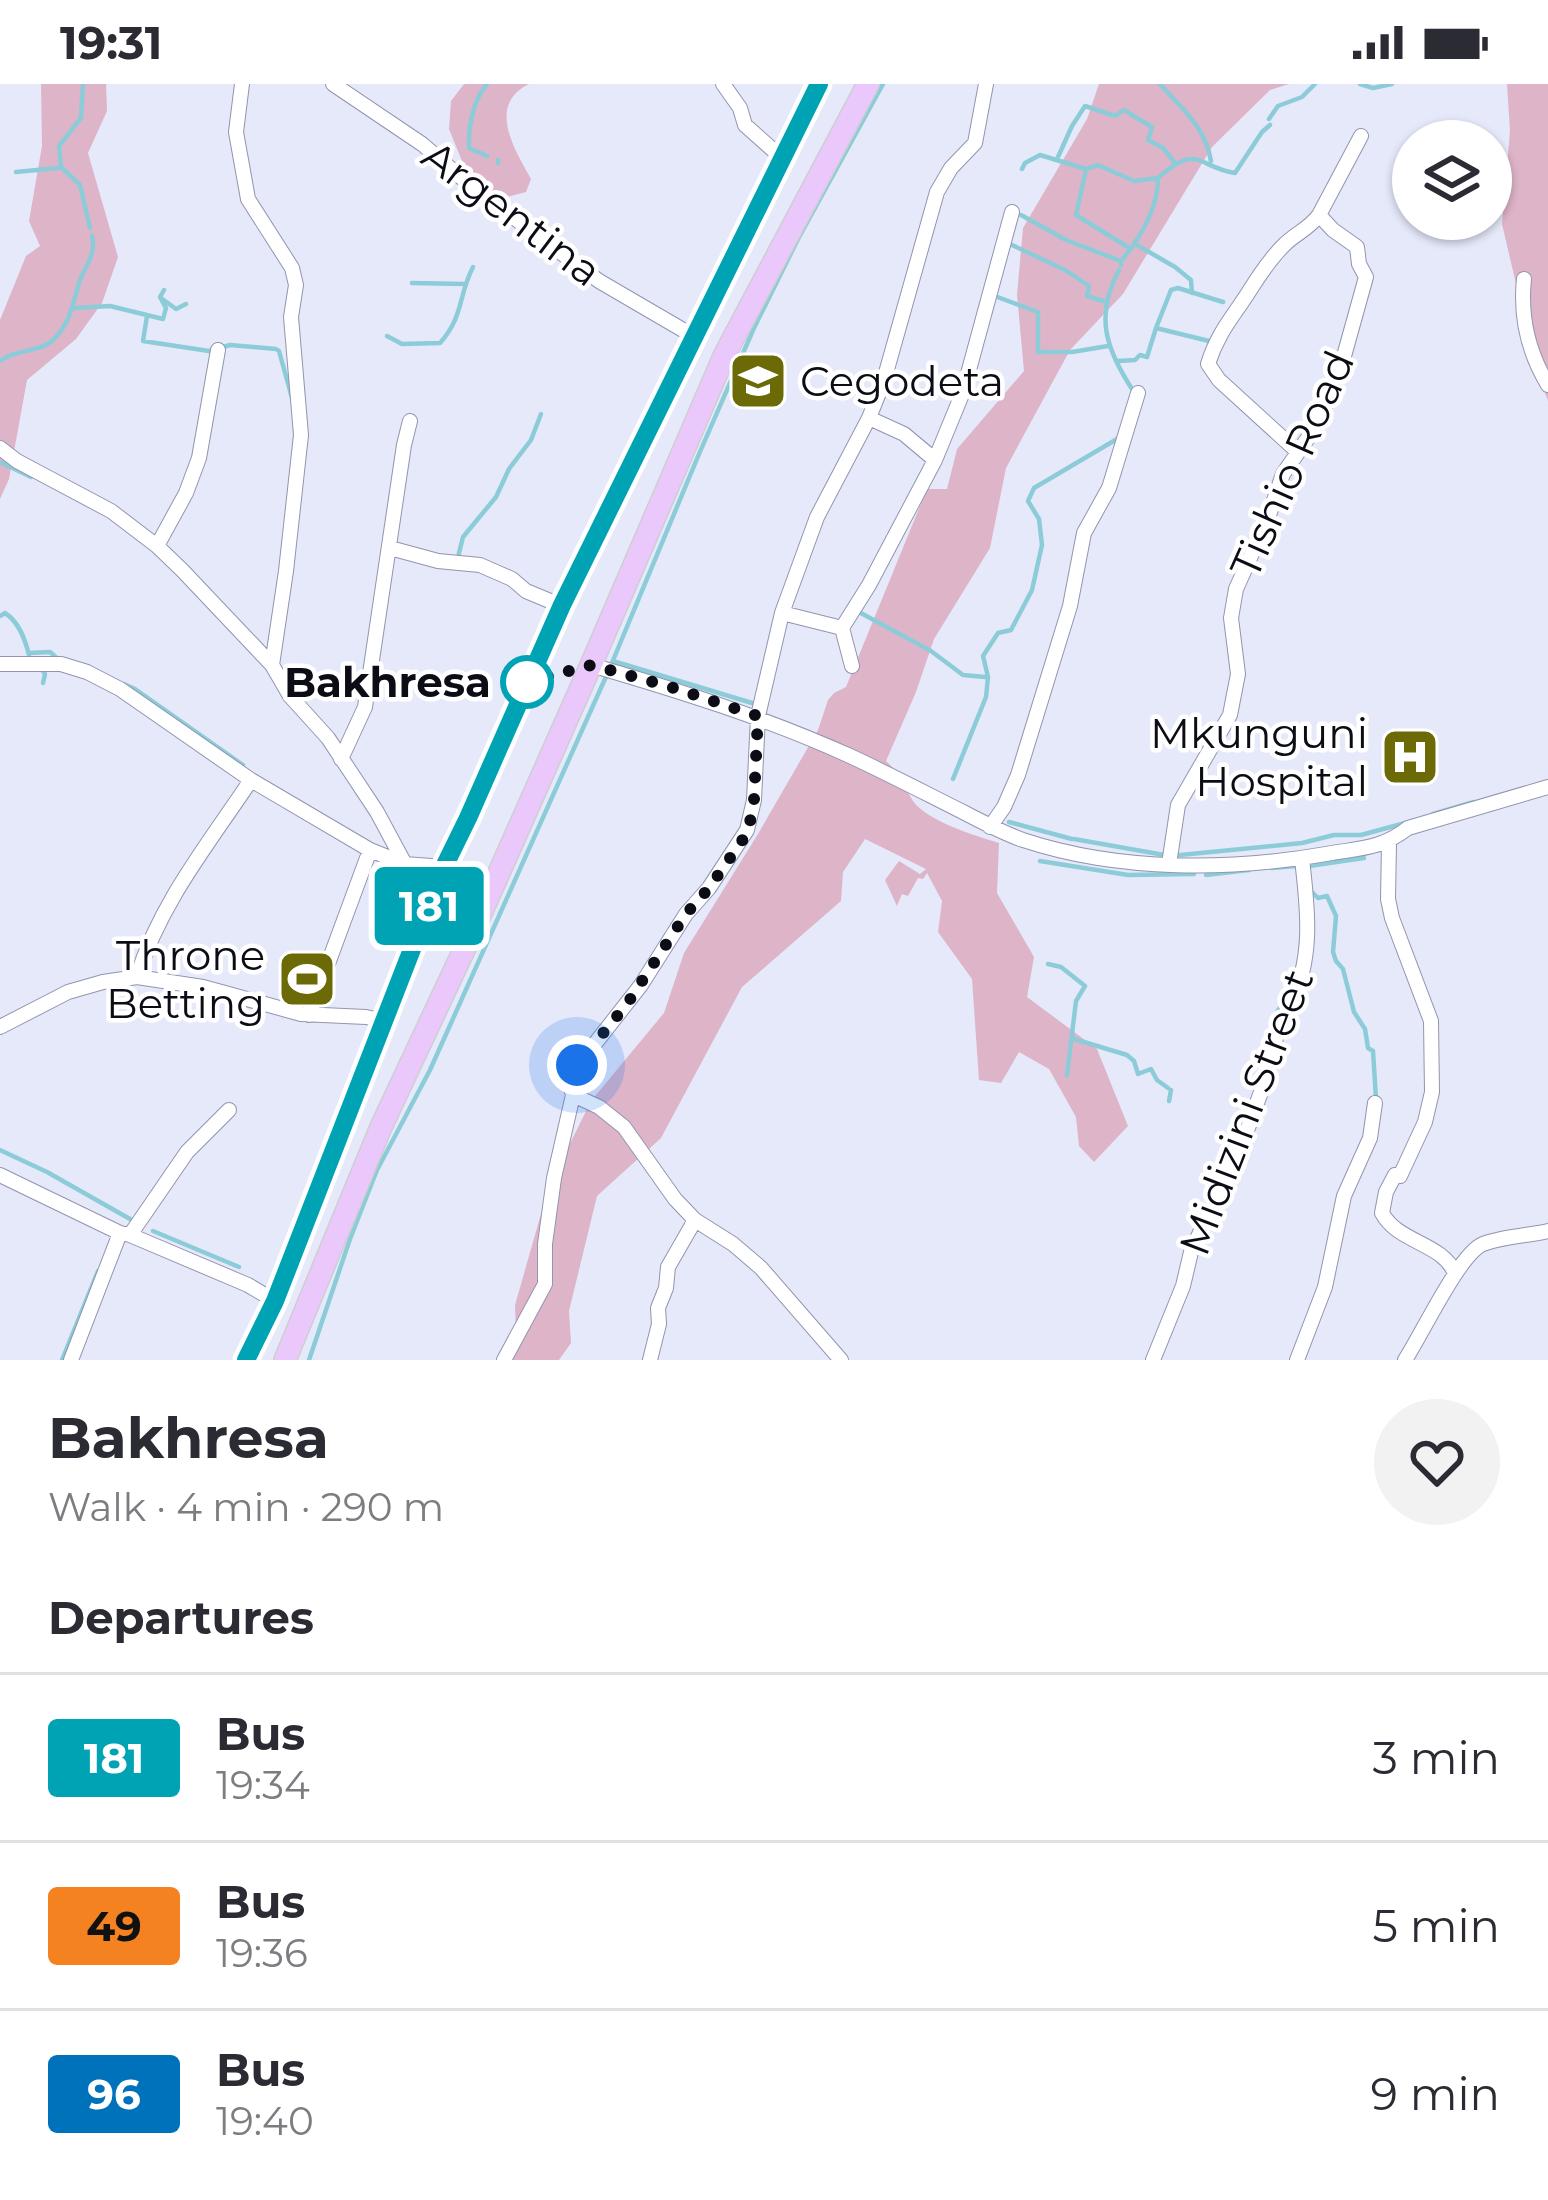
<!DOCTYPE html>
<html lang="en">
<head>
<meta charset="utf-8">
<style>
  :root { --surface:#fff; --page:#f2f2f3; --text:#2b2b33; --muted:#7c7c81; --line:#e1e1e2 }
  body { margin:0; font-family:Montserrat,sans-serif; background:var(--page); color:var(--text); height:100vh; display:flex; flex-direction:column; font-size:45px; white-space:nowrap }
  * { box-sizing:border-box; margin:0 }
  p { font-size:39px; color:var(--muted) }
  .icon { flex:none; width:66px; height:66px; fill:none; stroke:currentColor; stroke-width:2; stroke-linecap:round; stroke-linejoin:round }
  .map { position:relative; height:1276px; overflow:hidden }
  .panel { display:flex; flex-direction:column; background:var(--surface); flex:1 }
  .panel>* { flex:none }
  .badge { padding:0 24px; border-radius:9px; font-size:42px; line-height:78px }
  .buttons { position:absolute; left:1392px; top:36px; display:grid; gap:24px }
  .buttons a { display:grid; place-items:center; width:120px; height:120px; border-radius:50%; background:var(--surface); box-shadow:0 3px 9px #0004; font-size:60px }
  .you { position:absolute; width:60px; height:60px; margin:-30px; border:9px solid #fff; border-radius:50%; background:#1a73e8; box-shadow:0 0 0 18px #1a73e833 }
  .map>.badge { position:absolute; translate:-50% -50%; box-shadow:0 0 0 6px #fff }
  h2 { padding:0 48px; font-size:45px; line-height:108px }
  .round { display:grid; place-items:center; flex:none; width:126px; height:126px; border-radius:63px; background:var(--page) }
  .summary { display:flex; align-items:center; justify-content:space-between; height:204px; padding:0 48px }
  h1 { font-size:57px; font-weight:700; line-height:90px }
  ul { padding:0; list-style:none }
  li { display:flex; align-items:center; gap:36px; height:168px; padding:0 48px; border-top:3px solid var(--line) }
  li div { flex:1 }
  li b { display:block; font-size:45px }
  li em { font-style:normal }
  li .badge { min-width:132px; font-weight:700; text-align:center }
  .status { display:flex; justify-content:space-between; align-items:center; height:84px; padding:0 60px; background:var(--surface); direction:ltr }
  .status svg { height:33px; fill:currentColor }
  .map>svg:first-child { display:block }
  .green { fill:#deb4c9 }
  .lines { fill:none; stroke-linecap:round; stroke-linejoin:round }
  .stream { stroke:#8cccd8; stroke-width:4.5 }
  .minor-casing { stroke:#9195af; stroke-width:16 }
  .trunk-casing { stroke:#ceced0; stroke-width:24 }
  .minor { stroke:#fff; stroke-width:14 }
  .trunk { stroke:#eac8fc; stroke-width:21 }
  .line-casing { stroke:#fff; stroke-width:27 }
  .line { stroke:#00a3b4; stroke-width:18 }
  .walk { stroke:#0b0c15; stroke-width:12; stroke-dasharray:0 21.6 }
  .stop-dot { fill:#fff; stroke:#00a3b4; stroke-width:6 }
  .labels { text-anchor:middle; stroke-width:9; stroke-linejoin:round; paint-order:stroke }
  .street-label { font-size:42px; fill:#0b0c15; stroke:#fff }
  .poi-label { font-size:42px; fill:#0b0c15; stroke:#fff; text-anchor:end }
  .stop-label { font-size:42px; font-weight:bold; fill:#0b0c15; stroke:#fff; text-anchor:end }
</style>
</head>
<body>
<div class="status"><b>19:31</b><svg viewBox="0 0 49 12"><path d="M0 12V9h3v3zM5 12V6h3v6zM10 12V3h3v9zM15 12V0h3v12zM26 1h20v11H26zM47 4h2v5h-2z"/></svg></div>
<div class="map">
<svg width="1548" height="1276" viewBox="0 0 1548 1276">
  <rect width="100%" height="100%" fill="#e6e9fa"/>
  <path class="green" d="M41 0H106L107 27 88 69 118 173 102 219 76 255 27 296 9 395 0 415V236L26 172 40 162 29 137 42 62Z
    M464 0H529C486 21 515 66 531 95L526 108 500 115 464 82 449 45 451 17Z
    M1099 0H1289L1270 6 1212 63 1123 210 1070 266 1006 384 990 464 934 555 916 608 886 677C899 688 904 703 913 717 927 737 976 752 999 759L997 809 1034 873 1027 913 1097 965 1128 1042 1094 1078 1079 1062 1076 1033 1049 985 1019 968 1001 999 979 996 972 895 938 848 942 817 927 789 923 795 918 794 908 812 902 810 897 822 885 796 899 777 920 790 926 785 865 755 843 788 841 817 742 903 661 1054 597 1112 569 1227 571 1259 559 1276H503L516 1250 515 1221 549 1102 591 1017 664 929 684 869 758 750 818 646 828 616 834 609 846 603 927 405H947L957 365 1024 287 1017 211 1023 144 1087 35Z
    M1507 0H1548V317L1535 281 1502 140 1510 47Z"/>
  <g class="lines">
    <path class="stream" d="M83 0 81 34 59 62 61 83 80 101 90 144
      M1160 0C1182 25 1205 42 1211 77
      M1360 0 1373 4 1392 0
      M1269 35 1278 22 1302 13 1315 0
      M487 72 469 64C468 43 473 16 487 0
      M1058 73 1072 42 1085 22 1115 32 1124 26 1152 43 1148 56 1163 64 1175 79
      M498 76V79
      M1022 85 1025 79 1040 71 1086 85 1076 131 1131 165
      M1086 85 1098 81 1134 97 1158 94
      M16 88 58 84
      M1021 131 1066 156 1118 176
      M1012 161 1065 186 1089 202 1087 212 1103 217
      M1137 161 1175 183 1191 196 1192 209
      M1121 181V177C1140 154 1158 126 1158 94 1198 58 1197 83 1235 89L1262 48 1270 41
      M1119 186C1094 232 1106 266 1134 308
      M412 199 464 200
      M992 211 1038 228V268H1072L1108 262
      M161 214 176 225 186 220
      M74 224 110 222 163 235 166 224 160 213 164 206
      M147 232 143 257 209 267 230 261 276 265 279 267 292 314
      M1156 244 1171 206 1178 204 1223 218
      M387 252 402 260 440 259C464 232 458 212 473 183
      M0 277C15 265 39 269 53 256 71 239 73 218 80 196 87 178 96 172 92 152
      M1118 277 1135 276 1140 271 1147 273 1156 244 1213 258
      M2 379 31 393
      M457 477 463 453 496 413 509 385 531 356 541 330
      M859 528 931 567 963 591 985 593
      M0 532 5 529C19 538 25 555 29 571
      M29 569 50 568 58 575
      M613 577 752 619
      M41 584 45 590 43 599
      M124 600 135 605 243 681
      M953 695 986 613 988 593 983 572 998 549 1011 546 1032 506 1042 461 1039 435 1028 417 1034 404 1117 355
      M1433 730 1474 718
      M1009 738 1072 755
      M1074 755 1170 772 1302 759 1334 751H1361L1405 739
      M1040 777 1128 791 1194 790
      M1309 782 1364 774
      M1272 784 1297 782
      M1206 791 1249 786
      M1312 808 1318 814 1327 812 1336 832 1333 868 1336 877 1343 885 1354 928 1365 945 1368 964 1373 967 1376 1015
      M1048 880 1061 883 1085 902 1076 917 1067 991
      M1276 940 1277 928 1287 913
      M1074 955 1127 971 1134 977 1138 990 1151 985 1157 996 1168 1004
      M1169 1017 1171 1006
      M0 1066 47 1088 130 1135
      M153 1147 239 1183
      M62 1276 98 1187
      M309 1276 350 1155 377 1086 430 986 609 586 699 370 754 244 798 155 883 0"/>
    <defs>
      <path id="minor" d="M242 0 236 48 248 115 292 184 296 201 291 233 301 351 286 487 272 581
        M333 0 422 60 470 101 599 197 695 253
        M723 0 740 24 745 41 782 74
        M1524 195C1520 233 1528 268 1548 301
        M869 334 904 350 935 376
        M0 364 17 377 111 427 157 462 182 486 272 581 290 612 328 654 377 728 405 780
        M1298 368 1219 296 1208 280C1218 248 1233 233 1250 206 1260 190 1270 175 1284 161 1296 149 1309 145 1319 131L1361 52
        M157 462 186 409 199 374 218 266
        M390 464 438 477 480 481 512 495 526 507 562 522
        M782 529 842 544
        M0 580H61L87 588 120 605 251 696 370 766 405 780 444 783
        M591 581C680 607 766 634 850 672 889 690 927 710 965 729 984 739 1003 749 1023 756 1120 788 1232 787 1332 769 1363 764 1382 764 1408 744L1548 703
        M852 582 842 544 869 501 935 376 963 308 1012 128
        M341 675 365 623 404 361 410 337
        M990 743 1004 723 1018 691 1070 522 1084 449 1109 404 1138 309
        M1389 759 1388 815 1392 834 1431 937 1432 1008 1425 1038 1400 1092 1395 1091 1386 1108 1382 1129C1398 1159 1441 1158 1455 1189
        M1169 780 1178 721 1230 631 1238 590 1231 534 1236 505 1268 434 1283 390 1310 351 1329 315 1341 283 1366 193 1359 180 1357 163 1333 146 1319 131
        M137 893C160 819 209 759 251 696
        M309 931 370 766
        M0 943 68 908 103 898 137 893 203 903 301 930 366 933 385 937
        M0 1091 120 1149 130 1151 248 1201 275 1217
        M130 1151 187 1068 229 1026
        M71 1276 120 1149
        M504 1276 545 1200V1160L554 1094 573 1011
        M650 1276 659 1240 658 1224 666 1204 668 1183 695 1136
        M841 1276 761 1184 733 1160 695 1136 675 1115 624 1043 599 1023 573 1011 568 994 641 901 686 830 709 804 747 746 754 716 758 632 782 529 817 433 869 334 884 296 937 108 951 84 975 59 986 0
        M1153 1276 1183 1202 1191 1168 1245 1052 1269 986 1277 949C1282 941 1284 933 1289 924 1314 876 1308 826 1302 775
        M1297 1276 1325 1203 1344 1112 1370 1054 1375 1019
        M1405 1276C1422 1250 1460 1169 1483 1160 1503 1152 1527 1152 1548 1147"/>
      <path id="trunk" d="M247 1276 275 1217 444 783 458 758 562 522 819 0
        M285 1276 381 1043 478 836 591 581 725 270 868 0"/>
    </defs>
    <use href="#minor" class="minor-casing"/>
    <use href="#trunk" class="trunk-casing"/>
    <use href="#minor" class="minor"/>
    <use href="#trunk" class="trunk"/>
  </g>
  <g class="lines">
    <defs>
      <path id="line" d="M246 1276 275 1217 444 783 468 734 562 521 819 0"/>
    </defs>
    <use href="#line" class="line-casing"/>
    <use href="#line" class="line"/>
    <path class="walk" d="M527 598 592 581 671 603 758 632 754 716 750 738 742 757 709 804 686 830 627 920 577 981"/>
  </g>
  <defs>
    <symbol id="university-square" viewBox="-11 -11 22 22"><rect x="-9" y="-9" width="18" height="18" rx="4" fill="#6c6a07" stroke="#fff"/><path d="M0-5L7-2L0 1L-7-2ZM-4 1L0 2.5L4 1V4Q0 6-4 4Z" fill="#fff"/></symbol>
    <symbol id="hospital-square" viewBox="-11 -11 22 22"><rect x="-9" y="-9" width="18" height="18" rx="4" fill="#6c6a07" stroke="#fff"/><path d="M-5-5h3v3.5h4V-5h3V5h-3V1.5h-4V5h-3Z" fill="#fff"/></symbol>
    <symbol id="stadium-square" viewBox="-11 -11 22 22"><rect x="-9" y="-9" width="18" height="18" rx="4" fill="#6c6a07" stroke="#fff"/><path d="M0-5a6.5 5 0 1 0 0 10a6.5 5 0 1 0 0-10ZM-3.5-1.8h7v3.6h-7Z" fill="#fff"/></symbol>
  </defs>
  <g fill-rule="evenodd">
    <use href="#university-square" x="725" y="264" width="66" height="66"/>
    <use href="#hospital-square" x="1377" y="640" width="66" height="66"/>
    <use href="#stadium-square" x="274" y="862" width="66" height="66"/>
  </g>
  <circle class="stop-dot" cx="527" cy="598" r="24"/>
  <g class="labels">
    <g class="street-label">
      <text transform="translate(512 129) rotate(37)" y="15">Argentina</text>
      <text transform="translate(1292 380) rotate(-66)" y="15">Tishio Road</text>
      <text transform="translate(1246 1028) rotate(-69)" y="15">Midizini Street</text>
    </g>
    <g class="poi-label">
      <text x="800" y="312" text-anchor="start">Cegodeta</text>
      <text x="1368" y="664">Mkunguni<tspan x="1368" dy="48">Hospital</tspan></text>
      <text x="265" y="886">Throne<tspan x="265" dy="48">Betting</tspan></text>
    </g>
    <g class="stop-label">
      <text x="491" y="613">Bakhresa</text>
    </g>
  </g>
</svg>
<div class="buttons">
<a><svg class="icon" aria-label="layers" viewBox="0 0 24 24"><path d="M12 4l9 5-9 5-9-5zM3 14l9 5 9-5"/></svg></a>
</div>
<div class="you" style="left:577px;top:981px"></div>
<b class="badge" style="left:429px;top:822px;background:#00a3b4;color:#fff">181</b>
</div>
<section class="panel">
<div class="summary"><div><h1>Bakhresa</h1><p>Walk · 4 min · 290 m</p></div><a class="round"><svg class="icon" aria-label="heart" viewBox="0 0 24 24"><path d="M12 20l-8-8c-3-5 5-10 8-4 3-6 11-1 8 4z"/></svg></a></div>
<h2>Departures</h2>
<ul>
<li><span class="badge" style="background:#00a3b4;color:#fff">181</span><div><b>Bus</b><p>19:34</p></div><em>3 min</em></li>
<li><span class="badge" style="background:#f58220;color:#111">49</span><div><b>Bus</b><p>19:36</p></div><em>5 min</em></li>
<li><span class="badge" style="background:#0072bc;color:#fff">96</span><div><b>Bus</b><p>19:40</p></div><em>9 min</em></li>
</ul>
</section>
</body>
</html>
